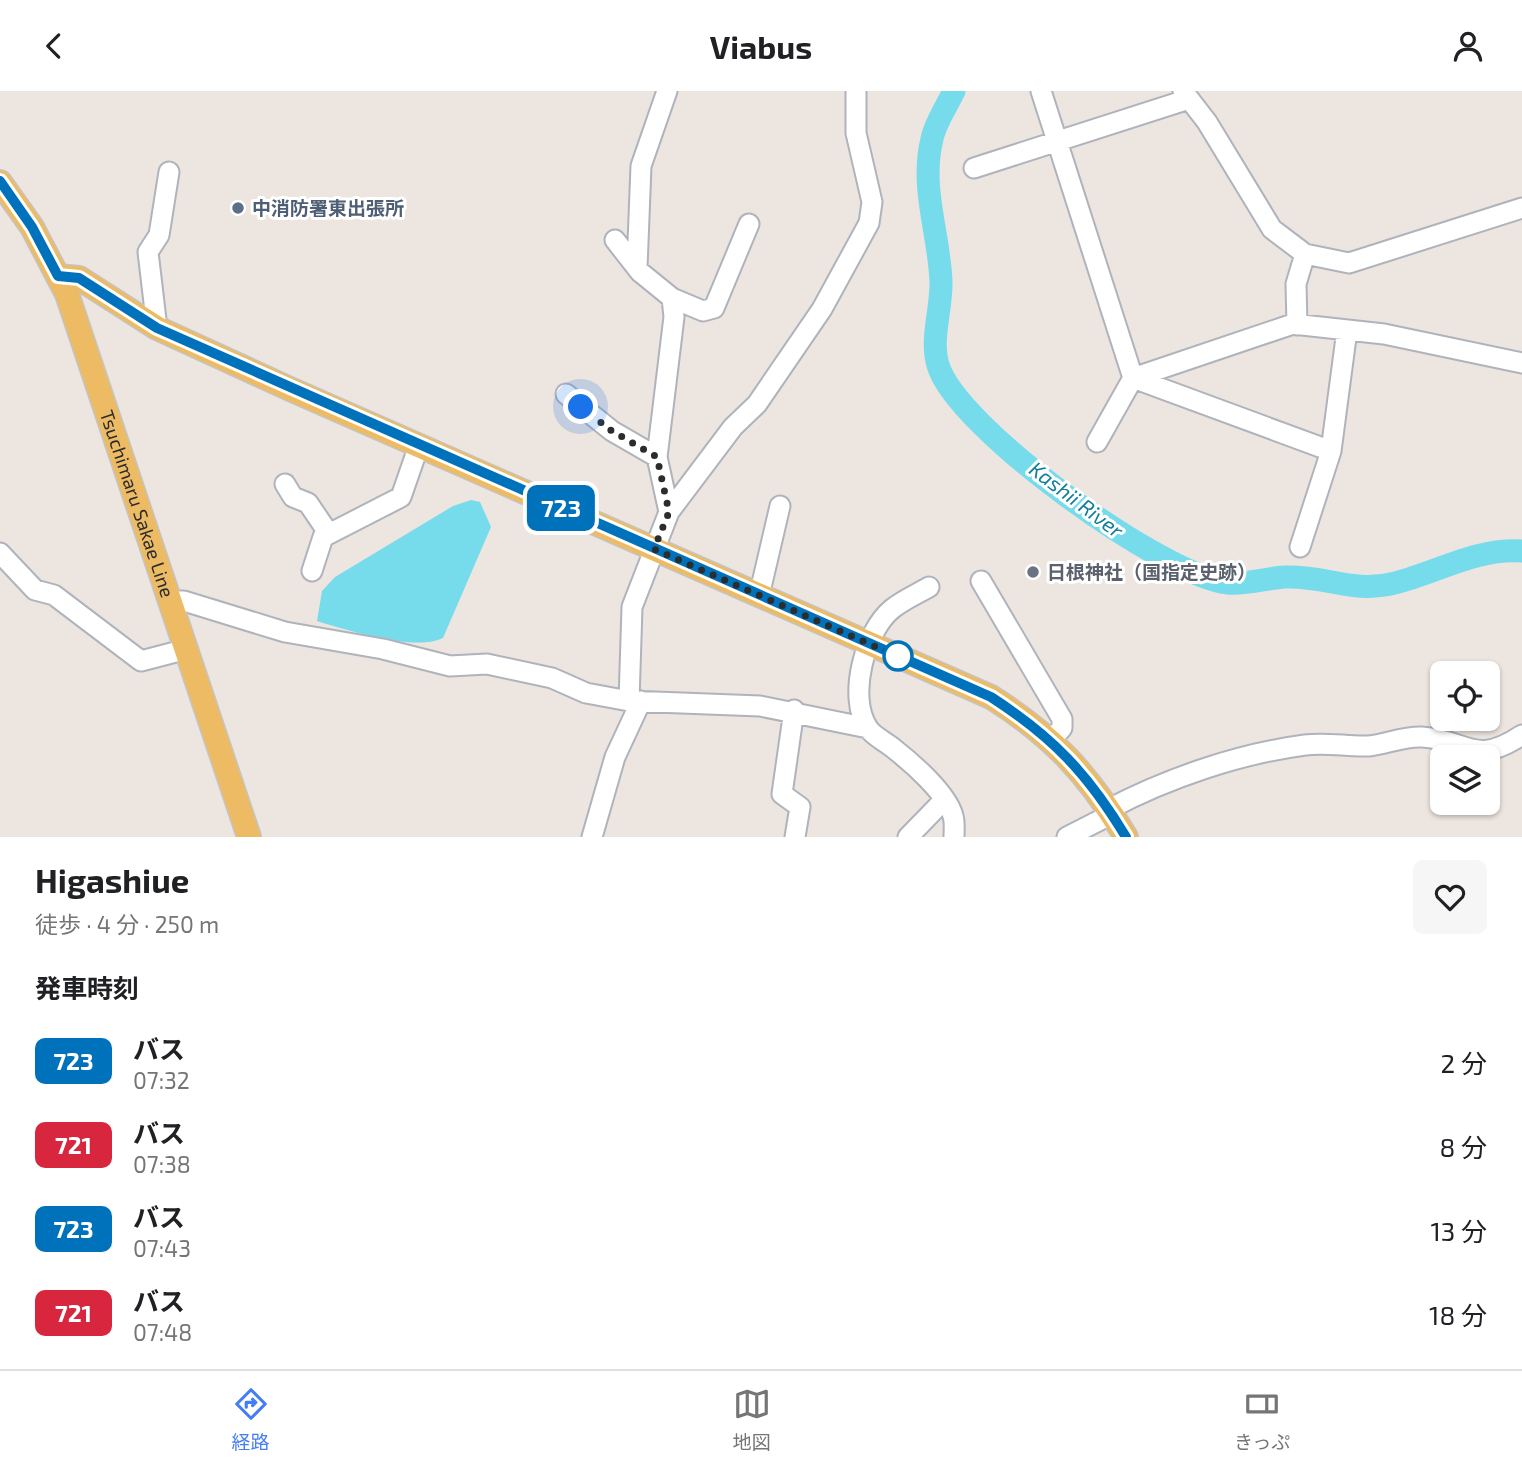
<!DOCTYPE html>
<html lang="ja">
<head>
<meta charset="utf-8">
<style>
  :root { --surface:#fff; --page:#f6f6f6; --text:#202124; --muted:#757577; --line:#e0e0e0; --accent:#447df5 }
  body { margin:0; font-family:"Exo 2","Noto Sans JP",sans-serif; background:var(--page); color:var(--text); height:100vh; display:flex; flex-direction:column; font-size:26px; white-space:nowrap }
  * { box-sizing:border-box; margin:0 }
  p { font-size:23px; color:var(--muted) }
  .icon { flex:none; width:38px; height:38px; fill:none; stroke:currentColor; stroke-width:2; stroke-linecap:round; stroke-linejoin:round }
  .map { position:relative; height:746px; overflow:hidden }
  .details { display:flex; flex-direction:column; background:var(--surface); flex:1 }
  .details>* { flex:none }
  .badge { padding:0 14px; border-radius:10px; font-size:24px; line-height:46px }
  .fabs { position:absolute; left:1430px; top:570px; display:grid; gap:14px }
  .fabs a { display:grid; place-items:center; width:70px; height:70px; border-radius:10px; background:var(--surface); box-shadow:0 2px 5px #0004; font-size:35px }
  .you { position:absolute; width:35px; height:35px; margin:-18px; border:5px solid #fff; border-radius:50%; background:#1a73e8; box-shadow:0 0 0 10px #1a73e833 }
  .map>.badge { position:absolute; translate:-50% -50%; box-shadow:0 0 0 4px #fff }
  h2 { padding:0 35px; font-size:26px; line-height:63px }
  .round { display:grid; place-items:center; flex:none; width:74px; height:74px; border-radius:10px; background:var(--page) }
  .headline { display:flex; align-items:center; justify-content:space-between; height:119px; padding:0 35px }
  h1 { font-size:33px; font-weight:700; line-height:52px }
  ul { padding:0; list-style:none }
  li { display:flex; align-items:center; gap:21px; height:84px; padding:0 35px }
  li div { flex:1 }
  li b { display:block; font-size:26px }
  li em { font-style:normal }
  li .badge { min-width:77px; font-weight:700; text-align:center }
  header { display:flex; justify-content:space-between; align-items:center; height:91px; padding:0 35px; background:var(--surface); font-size:32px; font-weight:700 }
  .dock { display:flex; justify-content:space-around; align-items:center; height:98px; border-top:2px solid var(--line); background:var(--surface); font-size:19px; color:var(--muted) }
  .dock a { display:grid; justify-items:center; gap:4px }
  .dock .active { color:var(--accent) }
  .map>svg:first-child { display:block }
  .water { fill:#76dcec }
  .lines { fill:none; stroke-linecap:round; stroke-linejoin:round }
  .river { stroke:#76dcec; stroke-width:23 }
  .minor-casing { stroke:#afb3bc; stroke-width:23 }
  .major-casing { stroke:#c4c4c4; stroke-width:26 }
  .minor { stroke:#fff; stroke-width:19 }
  .major { stroke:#edbb64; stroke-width:23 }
  .line-casing { stroke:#fff; stroke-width:16 }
  .line { stroke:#0072bc; stroke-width:10 }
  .walk { stroke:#2c2c2c; stroke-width:7; stroke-dasharray:0 12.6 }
  .service-dot { fill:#5c6f8a; stroke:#fff; stroke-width:2.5 }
  .worship-dot { fill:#6b7280; stroke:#fff; stroke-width:2.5 }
  .stop-dot { fill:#fff; stroke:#0072bc; stroke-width:3.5 }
  .labels { text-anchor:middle; stroke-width:6; stroke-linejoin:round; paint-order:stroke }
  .service-label { font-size:19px; font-weight:bold; fill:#4e5e75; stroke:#fff; text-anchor:start }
  .street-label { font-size:19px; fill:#2c2c2c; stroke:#fff }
  .worship-label { font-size:19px; font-weight:bold; fill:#5b616d; stroke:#fff; text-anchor:start }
  .water-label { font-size:21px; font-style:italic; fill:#117e9b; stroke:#fff }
</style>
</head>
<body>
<header><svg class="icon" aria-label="back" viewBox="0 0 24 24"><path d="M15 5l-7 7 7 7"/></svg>Viabus<svg class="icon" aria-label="person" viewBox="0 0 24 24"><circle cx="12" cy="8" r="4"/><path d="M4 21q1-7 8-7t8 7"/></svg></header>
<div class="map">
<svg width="1522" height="746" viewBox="0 0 1522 746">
  <rect width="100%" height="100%" fill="#ede5df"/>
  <path class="water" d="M471 409 480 411 491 436 443 547C416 561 346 539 317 530L322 500 335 486 453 415Z"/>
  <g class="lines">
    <path class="river" d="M954 0C947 15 935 32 932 48 920 96 939 142 941 190 942 217 930 248 938 274 956 337 1163 485 1228 492 1246 494 1267 487 1285 486 1325 484 1353 503 1395 492 1438 481 1476 457 1522 460"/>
    <defs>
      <path id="minor" d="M1041 0 1133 287 1331 360
        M1183 0 1207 31 1272 138 1305 163 1349 172 1522 117
        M974 77 1189 8
        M615 149 640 181 672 207 674 226 657 366
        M637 177 641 75 667 0
        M672 207 703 220 714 217 749 133
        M1297 234 1296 193 1305 163
        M157 237 148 161 159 144 169 81
        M566 303 612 340 657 366 669 421 632 516 629 610
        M1097 351 1133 287 1293 233 1384 243 1522 272
        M285 393 293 406 308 412 329 443
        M669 421 733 336 757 313 822 218 869 132 872 111 856 42V0
        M1300 456 1331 360 1347 239
        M0 462 35 499 54 504 141 570 187 558
        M312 480 323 446 401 406 419 354
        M981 490 1062 628V637L1051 649
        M929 496C917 503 903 509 892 518 865 540 847 606 868 637 873 645 886 651 893 657 911 671 947 702 953 725 955 731 954 739 954 746
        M759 505 780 415
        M171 510H184L285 541 383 558 450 575 487 573 552 587 586 602 629 610 760 615 868 637
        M794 619 782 703 800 716 795 746
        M1109 718C1168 687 1238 663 1305 654 1327 651 1348 656 1369 655 1387 653 1404 645 1422 646 1468 649 1474 676 1522 644
        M592 746 615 666 641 610
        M908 746 944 709
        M1067 746 1112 723"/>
      <g id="major">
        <path id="s1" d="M0 91 32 136 67 203 249 746"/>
        <path d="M58 185 79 187 157 237 290 298 991 606C1053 645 1088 683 1126 746"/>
      </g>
    </defs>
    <use href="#minor" class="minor-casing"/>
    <use href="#major" class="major-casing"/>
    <use href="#minor" class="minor"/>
    <use href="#major" class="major"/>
  </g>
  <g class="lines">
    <defs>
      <path id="line" d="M0 90 32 136 58 185 79 187 157 237 991 606C1053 646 1088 683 1126 746"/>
    </defs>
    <use href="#line" class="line-casing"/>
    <use href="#line" class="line"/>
    <path class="walk" d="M581 316 612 340 657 366 669 421 654 458 906 569 898 565"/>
  </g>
  <circle class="service-dot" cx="238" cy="117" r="7"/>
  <circle class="worship-dot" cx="1033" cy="481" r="7"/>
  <circle class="stop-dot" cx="898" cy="565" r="14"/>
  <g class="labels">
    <g class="service-label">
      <text x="252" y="124">中消防署東出張所</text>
    </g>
    <g class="street-label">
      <text dy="7" stroke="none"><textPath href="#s1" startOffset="352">Tsuchimaru Sakae Line</textPath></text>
    </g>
    <g class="worship-label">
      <text x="1047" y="488">日根神社（国指定史跡）</text>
    </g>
    <g class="water-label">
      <text transform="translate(1076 409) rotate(37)" y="7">Kashii River</text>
    </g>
  </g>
</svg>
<div class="fabs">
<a><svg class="icon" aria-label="locate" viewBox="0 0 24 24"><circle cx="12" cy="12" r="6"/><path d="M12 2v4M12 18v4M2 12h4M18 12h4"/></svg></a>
<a><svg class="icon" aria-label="layers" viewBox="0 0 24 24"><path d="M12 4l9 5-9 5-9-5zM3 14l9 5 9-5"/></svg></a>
</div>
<div class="you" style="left:581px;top:316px"></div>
<b class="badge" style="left:561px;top:417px;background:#0072bc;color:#fff">723</b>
</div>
<section class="details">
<div class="headline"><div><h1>Higashiue</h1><p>徒歩 · 4 分 · 250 m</p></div><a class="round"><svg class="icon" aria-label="heart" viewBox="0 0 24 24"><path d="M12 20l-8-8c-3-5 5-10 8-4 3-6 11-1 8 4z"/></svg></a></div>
<h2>発車時刻</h2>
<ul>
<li><span class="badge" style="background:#0072bc;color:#fff">723</span><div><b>バス</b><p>07:32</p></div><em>2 分</em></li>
<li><span class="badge" style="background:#d7263d;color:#fff">721</span><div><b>バス</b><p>07:38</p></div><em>8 分</em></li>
<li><span class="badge" style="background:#0072bc;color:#fff">723</span><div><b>バス</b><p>07:43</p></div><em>13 分</em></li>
<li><span class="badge" style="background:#d7263d;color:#fff">721</span><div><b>バス</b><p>07:48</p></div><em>18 分</em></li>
</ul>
</section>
<nav class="dock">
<a class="active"><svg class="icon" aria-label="directions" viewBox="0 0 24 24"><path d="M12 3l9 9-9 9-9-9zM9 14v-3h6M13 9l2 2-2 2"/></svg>経路</a>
<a><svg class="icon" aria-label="map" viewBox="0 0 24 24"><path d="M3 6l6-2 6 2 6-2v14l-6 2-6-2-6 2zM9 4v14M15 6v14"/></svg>地図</a>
<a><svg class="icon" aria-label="tickets" viewBox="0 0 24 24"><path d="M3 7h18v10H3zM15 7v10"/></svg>きっぷ</a>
</nav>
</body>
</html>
